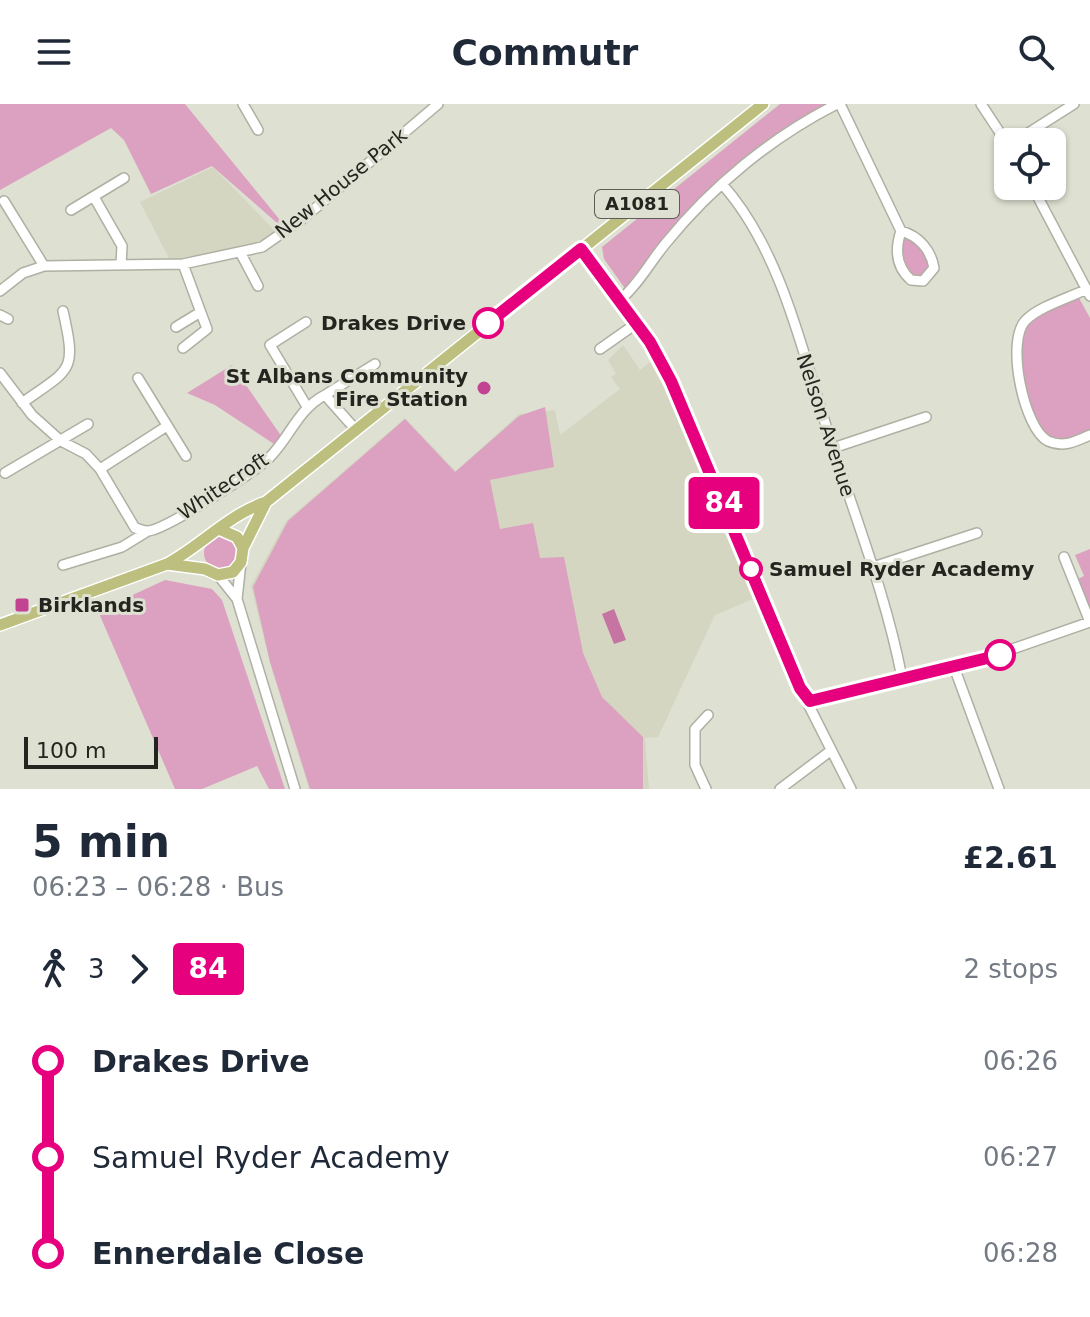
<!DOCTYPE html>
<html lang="en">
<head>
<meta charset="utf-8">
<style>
  :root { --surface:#fff; --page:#f6f6f7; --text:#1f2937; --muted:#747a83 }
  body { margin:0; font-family:"DejaVu Sans",sans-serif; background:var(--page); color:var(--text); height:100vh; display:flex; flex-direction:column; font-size:30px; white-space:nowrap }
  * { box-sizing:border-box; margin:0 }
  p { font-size:26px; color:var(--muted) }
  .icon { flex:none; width:44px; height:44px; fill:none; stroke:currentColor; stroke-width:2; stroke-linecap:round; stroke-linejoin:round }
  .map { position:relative; height:685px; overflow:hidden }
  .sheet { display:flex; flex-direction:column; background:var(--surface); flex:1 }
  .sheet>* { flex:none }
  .badge { padding:0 16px; border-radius:6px; font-size:28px; line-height:52px }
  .controls { position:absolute; left:994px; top:24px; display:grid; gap:16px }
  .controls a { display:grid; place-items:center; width:72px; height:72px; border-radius:12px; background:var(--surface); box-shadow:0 2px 6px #0004; font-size:40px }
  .scale { position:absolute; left:24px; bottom:20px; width:134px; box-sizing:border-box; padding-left:8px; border:4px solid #252520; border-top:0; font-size:22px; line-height:28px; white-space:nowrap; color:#252520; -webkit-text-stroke:6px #dee0d2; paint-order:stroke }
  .map>.badge { position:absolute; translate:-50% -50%; box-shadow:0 0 0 4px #fff }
  .legs { display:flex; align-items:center; gap:12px; height:88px; padding:0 32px; font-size:26px }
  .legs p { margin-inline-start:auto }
  .overview { display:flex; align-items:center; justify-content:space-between; height:136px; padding:0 32px }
  h1 { font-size:44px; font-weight:700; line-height:60px }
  ul { padding:0 32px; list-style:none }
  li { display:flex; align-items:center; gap:28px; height:96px; font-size:30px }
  li i { display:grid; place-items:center; width:12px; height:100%; margin:0 10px; background:currentColor }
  li i::after { content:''; width:20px; height:20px; margin:-10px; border:6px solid; border-radius:50%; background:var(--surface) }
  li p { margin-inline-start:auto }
  li:first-child i { background:linear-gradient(#0000 50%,currentColor 0) }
  li:last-child i { background:linear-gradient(currentColor 50%,#0000 0) }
  header { display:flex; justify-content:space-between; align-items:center; height:104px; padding:0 32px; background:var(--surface); font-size:36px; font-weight:700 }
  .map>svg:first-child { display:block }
  .built { fill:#d4d6c1 }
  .green { fill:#dca0c0 }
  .water { fill:#c674a2 }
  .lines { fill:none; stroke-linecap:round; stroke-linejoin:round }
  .minor-casing { stroke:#afb0a3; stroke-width:12 }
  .major-casing { stroke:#fff; stroke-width:14 }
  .minor { stroke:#fff; stroke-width:9 }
  .major { stroke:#bcbf7d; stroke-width:11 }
  .line-1-casing { stroke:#fff; stroke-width:18 }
  .line-1 { stroke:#e6007e; stroke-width:12 }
  .stop-1-dot { fill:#fff; stroke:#e6007e; stroke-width:4 }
  .poi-dot { fill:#c24391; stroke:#dee0d2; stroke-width:3 }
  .labels { text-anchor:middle; stroke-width:6; stroke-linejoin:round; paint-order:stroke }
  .shield { fill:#dee0d2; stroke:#5c5d55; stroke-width:2 }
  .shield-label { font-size:18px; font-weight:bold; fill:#252520 }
  .street-label { font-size:20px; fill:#252520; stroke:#dee0d2 }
  .stop-label { font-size:20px; font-weight:bold; fill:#252520; stroke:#dee0d2; text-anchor:end }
  .poi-label { font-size:20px; font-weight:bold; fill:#252520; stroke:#dee0d2; text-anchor:end }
</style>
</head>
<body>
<header><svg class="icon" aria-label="menu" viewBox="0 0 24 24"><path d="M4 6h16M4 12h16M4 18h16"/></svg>Commutr<svg class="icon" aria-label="search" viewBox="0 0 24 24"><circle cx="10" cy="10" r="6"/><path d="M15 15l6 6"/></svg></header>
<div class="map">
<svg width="1090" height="685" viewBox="0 0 1090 685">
  <rect width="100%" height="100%" fill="#dee0d2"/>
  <path class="built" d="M213 63 278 130 240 146 171 158 140 98Z
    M623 241 640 266 650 258 667 288 753 495 715 511 658 633 645 634 649 685H309L270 559 251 482 286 417 405 314 456 367 519 310 555 306 560 331 620 285 611 273 616 270 608 256Z"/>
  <path class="green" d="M0 0H185L284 121 285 126 212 62 151 90 124 36 111 24 0 86Z
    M780 0H830C741 49 688 102 629 185L624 183 604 155 602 143Z
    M906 133 924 147 930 163 924 173H913C903 162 897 145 906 133Z
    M1079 194 1090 214V327C1077 332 1062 341 1049 333 1028 321 1012 243 1025 223 1036 208 1063 201 1079 194Z
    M232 261 284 336 277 342 215 301 187 289Z
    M545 303 554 363 490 376 500 425 533 419 540 454 564 453 583 549 602 593 643 633V685H310L270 558 253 483 288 417 405 315 455 368 519 312Z
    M204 449a16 16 0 1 1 32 0a16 16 0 1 1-32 0Z
    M1090 445V505L1088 506 1076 476 1084 472 1075 451Z
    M165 476 212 485 222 496 285 685H269L257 662 202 685H175L98 507Z"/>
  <path class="water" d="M614 505 626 536 614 540 602 510Z"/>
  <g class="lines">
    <defs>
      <path id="minor" d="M243 0 258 26
        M840 0 901 127C895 145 896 163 911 176L923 177 934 164C931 146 919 132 901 127
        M981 0 1008 41
        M1014 38 1074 0
        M722 80C783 148 804 255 832 341 857 418 887 495 902 574
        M1032 82 1090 192
        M94 93 122 142 121 161
        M4 97 44 162
        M71 106 124 74
        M581 145 650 238 671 277 800 584 851 685
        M240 148 258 182
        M1087 185C1069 194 1040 202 1026 216 1005 236 1024 325 1048 337 1063 344 1077 337 1090 331
        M0 187 23 169 44 162 183 160 262 143 305 113 438 0
        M620 196C639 180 650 158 666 139 712 82 772 33 837 0
        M0 211 8 215
        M306 218 270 241 306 301
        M176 223 199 209
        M183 244 207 225 183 160
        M600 245 637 219
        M0 269 32 311 61 337 86 350 100 365 135 424C140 425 143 427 148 427 165 426 255 368 269 354 290 333 298 305 325 291L356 326
        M138 274 186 352
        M325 291 375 260
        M22 299C71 264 77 269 63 207
        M833 344 926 313
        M100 365 167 322
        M5 369 88 320
        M1064 453 1090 518
        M241 458 237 495 295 685
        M63 461 122 443 148 427
        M873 463 977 429
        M218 471 237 495
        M954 563 999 685
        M810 597 978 557 1090 518
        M706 685 695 661V625L708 611
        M780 685 829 648"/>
      <path id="major" d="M221 426 237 433 243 444
        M167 460 205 465 218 471 233 468 241 458 243 444 266 398
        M0 521 167 460C202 441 228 411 266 398L763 0"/>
    </defs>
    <use href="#minor" class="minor-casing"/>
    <use href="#major" class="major-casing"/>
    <use href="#minor" class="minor"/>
    <use href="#major" class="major"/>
  </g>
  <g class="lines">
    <defs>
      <path id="line-1" d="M488 219 581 145 650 238 671 277 800 584 810 597 1000 551"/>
    </defs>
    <use href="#line-1" class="line-1-casing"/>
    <use href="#line-1" class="line-1"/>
  </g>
  <g class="stop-1-dot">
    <circle cx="488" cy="219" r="14"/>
    <circle cx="751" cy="465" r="10"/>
    <circle cx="1000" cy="551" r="14"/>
  </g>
  <g class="poi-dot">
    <circle cx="484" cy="284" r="8"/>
    <rect x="14" y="493" width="16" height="16" rx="4"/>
  </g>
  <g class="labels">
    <rect class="shield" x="595" y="86" width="84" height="28" rx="6"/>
    <g class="shield-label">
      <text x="637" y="106">A1081</text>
    </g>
    <g class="street-label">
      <text transform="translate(341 79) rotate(-39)" y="7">New House Park</text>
      <text transform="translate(826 321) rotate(72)" y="7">Nelson Avenue</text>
      <text transform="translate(223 382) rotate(-34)" y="7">Whitecroft</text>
    </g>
    <g class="stop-label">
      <text x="466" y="226">Drakes Drive</text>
      <text x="769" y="472" text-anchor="start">Samuel Ryder Academy</text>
    </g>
    <g class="poi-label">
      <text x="468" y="279">St Albans Community<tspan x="468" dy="23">Fire Station</tspan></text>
      <text x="38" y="508" text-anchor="start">Birklands</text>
    </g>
  </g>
</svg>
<div class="controls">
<a><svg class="icon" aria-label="locate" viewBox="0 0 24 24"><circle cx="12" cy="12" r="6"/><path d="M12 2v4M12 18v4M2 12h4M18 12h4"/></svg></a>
</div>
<div class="scale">100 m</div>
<b class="badge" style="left:724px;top:399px;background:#e6007e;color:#fff">84</b>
</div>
<section class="sheet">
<div class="overview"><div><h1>5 min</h1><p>06:23 – 06:28 · Bus</p></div><b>£2.61</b></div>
<div class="legs"><svg class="icon" aria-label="walk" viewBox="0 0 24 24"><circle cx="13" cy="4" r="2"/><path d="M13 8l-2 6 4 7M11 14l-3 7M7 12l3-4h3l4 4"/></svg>3<svg class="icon" aria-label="forward" viewBox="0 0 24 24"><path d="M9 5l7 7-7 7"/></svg><b class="badge" style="background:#e6007e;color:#fff">84</b><p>2 stops</p></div>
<ul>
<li><i style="color:#e6007e"></i><b>Drakes Drive</b><p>06:26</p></li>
<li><i style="color:#e6007e"></i><span>Samuel Ryder Academy</span><p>06:27</p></li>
<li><i style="color:#e6007e"></i><b>Ennerdale Close</b><p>06:28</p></li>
</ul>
</section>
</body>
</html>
